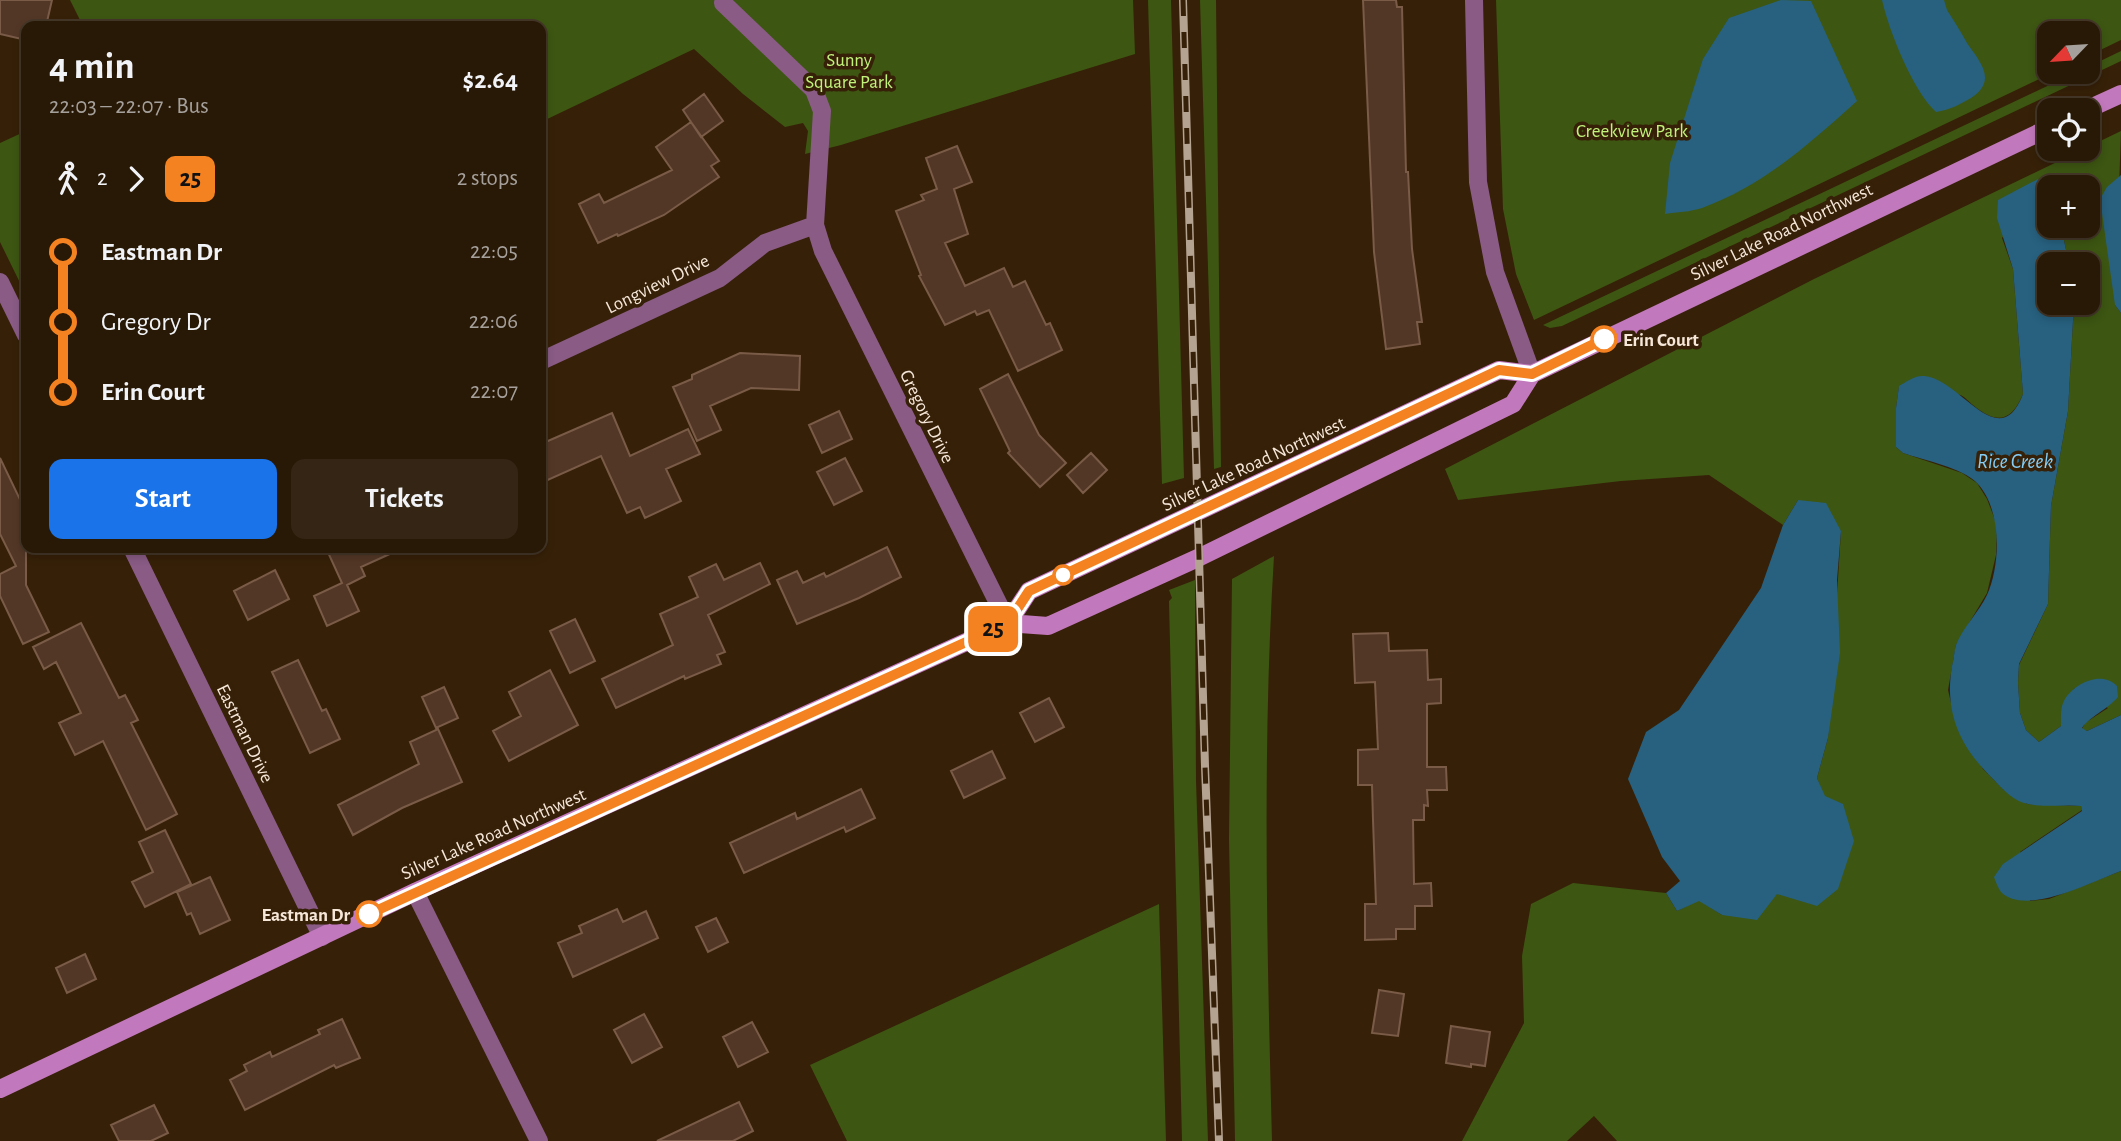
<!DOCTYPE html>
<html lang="en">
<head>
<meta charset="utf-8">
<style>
  :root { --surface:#281806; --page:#342514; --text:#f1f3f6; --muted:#a5a09b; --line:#443728; --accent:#1a73e8 }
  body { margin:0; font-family:"Alegreya Sans",sans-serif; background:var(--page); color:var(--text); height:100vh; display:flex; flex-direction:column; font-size:26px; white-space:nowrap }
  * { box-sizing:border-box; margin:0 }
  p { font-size:23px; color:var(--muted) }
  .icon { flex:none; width:38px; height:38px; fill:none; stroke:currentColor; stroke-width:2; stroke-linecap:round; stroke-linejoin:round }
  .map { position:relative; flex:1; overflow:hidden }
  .sheet { position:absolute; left:21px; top:21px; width:525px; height:532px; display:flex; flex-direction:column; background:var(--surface); border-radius:14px; box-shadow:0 4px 10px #0003,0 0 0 2px var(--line) }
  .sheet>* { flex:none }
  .badge { padding:0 14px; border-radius:10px; font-size:24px; line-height:46px }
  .needle { width:46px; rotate:245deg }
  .fabs { position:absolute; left:2037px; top:21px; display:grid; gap:14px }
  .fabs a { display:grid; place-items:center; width:63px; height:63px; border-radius:14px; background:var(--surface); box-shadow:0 4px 10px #0003,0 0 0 2px var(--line); font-size:35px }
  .map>.badge { position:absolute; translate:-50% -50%; box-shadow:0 0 0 4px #fff }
  .legs { display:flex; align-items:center; gap:10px; height:77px; padding:0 28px; font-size:23px }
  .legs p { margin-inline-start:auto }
  .headline { display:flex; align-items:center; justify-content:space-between; height:119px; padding:0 28px }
  h1 { font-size:38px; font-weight:700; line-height:52px }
  .action { display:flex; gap:14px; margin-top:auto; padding:14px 28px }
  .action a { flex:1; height:80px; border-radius:14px; background:var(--accent); color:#fff; font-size:28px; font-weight:700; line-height:80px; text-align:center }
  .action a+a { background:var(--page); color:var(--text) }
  ul { padding:0 28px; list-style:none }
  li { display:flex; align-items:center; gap:24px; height:70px; font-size:26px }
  li i { display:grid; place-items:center; width:10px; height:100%; margin:0 9px; background:currentColor }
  li i::after { content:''; width:18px; height:18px; margin:-9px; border:5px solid; border-radius:50%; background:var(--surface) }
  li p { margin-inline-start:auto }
  li:first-child i { background:linear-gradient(#0000 50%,currentColor 0) }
  li:last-child i { background:linear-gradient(currentColor 50%,#0000 0) }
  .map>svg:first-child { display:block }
  .green { fill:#3d5612 }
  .water { fill:#27617f }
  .building { fill:#533726; stroke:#795b48; stroke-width:2 }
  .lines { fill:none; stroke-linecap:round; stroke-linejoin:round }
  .minor { stroke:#895b85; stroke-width:18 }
  .secondary { stroke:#c278bc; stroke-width:18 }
  .rail-casing { stroke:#b5a392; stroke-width:8 }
  .rail { stroke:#362008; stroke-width:5; stroke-dasharray:16; stroke-linecap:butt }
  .line-1-casing { stroke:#fff; stroke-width:16 }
  .line-1 { stroke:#f58220; stroke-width:10 }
  .stop-1-dot { fill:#fff; stroke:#f58220; stroke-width:3.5 }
  .labels { text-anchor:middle; stroke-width:7; stroke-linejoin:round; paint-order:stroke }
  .park-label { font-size:19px; fill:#c1f37b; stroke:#362008 }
  .street-label { font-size:19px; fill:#f6e7d9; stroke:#362008 }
  .stop-label { font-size:19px; font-weight:bold; fill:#f6e7d9; stroke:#362008; text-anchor:start }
  .water-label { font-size:21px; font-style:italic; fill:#83cdf7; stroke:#362008 }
</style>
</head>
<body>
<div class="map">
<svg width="2121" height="1141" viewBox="0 0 2121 1141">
  <rect width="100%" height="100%" fill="#362008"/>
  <path class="green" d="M70 0H1133L1135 54 841 145 805 154 808 131 803 123 785 127 743 94 694 49 541 122V26H83Z
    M1148 0H1171L1184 478 1162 484Z
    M1200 0H1216L1221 467 1214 469Z
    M1496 0H2121V40L2088 56V33H2049V72H2054L1534 320 1516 274 1503 209Z
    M2121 51V61L1562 326 1550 328 1543 325 2077 72H2088V67Z
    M26 131V295L0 242V143Z
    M2121 131 2115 305 2121 313V715L2087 731 2082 729 2085 723 2108 708 2075 688C2064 701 2061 709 2061 726L2039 742 2026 730 2020 713 2018 683 2019 665 2048 604 2051 506 2068 411 2074 303H2088V264H2069L2061 226H2088V187H2049V193L2041 181 2002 238 2013 269 2023 394C2011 423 1996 424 1973 405 1969 402 1964 396 1960 395 1948 389 1914 389 1899 387L1896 408V447L1903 453 1962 473 1977 483 1987 499 1997 525 1996 555 1987 593 1956 645 1948 690 1955 720 1983 769 2004 790 2027 804 2081 806 2082 810 2020 852 2030 901 2049 899 2121 871V1141H1617L1594 1116 1567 1141H1462L1524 1023 1522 956 1531 904 1573 883 1666 893 1677 911 1699 900 1722 915 1824 796 1817 778 1828 738 1841 531 1798 500 1783 525 1709 475 1621 481 1458 500 1445 469 1814 279Z
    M1274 556C1262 751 1267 946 1272 1141H1235L1229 839 1232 579Z
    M1195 580 1196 781 1208 1141H1182L1169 601 1172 598 1169 590Z
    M1159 904 1166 1141H847L810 1065Z"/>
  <path class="water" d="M1781 0 1811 1 1857 101C1809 144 1763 186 1702 208 1690 212 1677 212 1665 214L1670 163 1703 59 1729 18Z
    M1882 0H1944L1947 10C1954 21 1961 32 1967 43 1980 62 1998 80 1971 98 1959 105 1949 110 1936 112 1913 91 1889 31 1882 0Z
    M2121 175V313L2115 305 2100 199 2107 187Z
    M2038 179C2053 190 2049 208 2049 226H2061L2069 264H2049V303H2074L2068 411 2051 506 2048 604 2019 664 2018 683 2020 713 2026 730 2039 742 2061 726C2061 717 2060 707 2065 699 2075 683 2102 670 2117 686L2118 697C2108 709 2088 718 2082 728L2087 731 2121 715V871C2093 881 2026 917 2001 892 1998 888 1996 882 1994 877L2003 864 2082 811 2081 806C2064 804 2045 808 2028 804 2015 802 2002 789 1994 780 1960 747 1944 713 1952 666 1954 659 1954 651 1956 645 1963 627 1979 612 1987 595 2001 564 2002 509 1977 483 1963 468 1923 460 1903 453L1896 447V408L1899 386C1906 382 1915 375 1924 376 1960 378 1999 457 2023 394L2013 269 1997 218 1998 200Z
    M1798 500 1826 503 1841 531 1837 580 1840 653 1828 738 1817 778 1825 796 1843 804 1854 841 1838 889 1817 906 1777 894 1757 920 1722 915 1699 901 1677 911 1666 893 1680 881 1662 857 1628 779 1646 732 1679 710 1761 588 1783 525Z"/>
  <path class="building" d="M0 0H52L46 26H26V40L0 34Z
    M1363 0H1396L1397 7H1402L1406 172H1408L1412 249 1422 322H1417L1420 344 1386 349 1374 252Z
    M704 94 723 121 701 137 683 110Z
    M691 122 719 161 711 166 719 177 664 215 618 236 617 234 598 243 579 204 599 194 604 203 672 170 656 147Z
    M957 146 972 182 954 189 968 234 945 243 965 286 1004 268 1013 287 1025 281 1046 325 1050 323 1062 350 1018 371 989 310 977 315 975 311 945 325 919 276 921 275 896 211 924 200 921 195 937 189 926 158Z
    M740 353 800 356 799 390 751 388 710 406 721 430 697 441 673 387 692 379V375Z
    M1008 374 1039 435 1066 463 1040 487 1008 453 1010 451 980 389Z
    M839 411 852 439 822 453 809 425Z
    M612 413 630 456 688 429 700 454 666 469 681 501 645 518 640 507 627 513 601 456 541 483V444Z
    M1091 453 1107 470 1083 493 1067 475Z
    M0 458 26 512V585L49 632 23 644 0 596V574L16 566 0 534Z
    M845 458 862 491 834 505 817 472Z
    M887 547 901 577 859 598 797 624 777 580 797 571 803 583 824 573 826 577Z
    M326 548H403L361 567 365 576 347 585 359 611 327 626 314 596 342 583Z
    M760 563 770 584 708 615 725 652 717 655 721 664 685 679 684 676 616 708 602 679 673 645 660 614 698 597 689 577 716 564 724 580Z
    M275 570 289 599 248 620 234 591Z
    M575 619 595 661 570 673 550 631Z
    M81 623 119 698 125 695 138 720 131 723 177 814 146 830 103 741 75 755 59 723 81 713 56 662 44 669 33 647Z
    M1388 633 1389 651 1427 650 1428 680 1441 679V703L1427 704V767H1446L1447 790H1427L1428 806 1424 805V820H1413L1414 884 1431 883 1432 906H1415V929H1396V939L1365 940V904H1376L1373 820 1372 785H1358V750L1378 749 1375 682 1355 683 1353 634Z
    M298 660 322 711 326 709 340 739 310 753 272 672Z
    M550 670 578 725 509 761 493 731 521 716 509 692Z
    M444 687 458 718 436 728 422 697Z
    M1049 698 1064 727 1035 742 1020 713Z
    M438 729 462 782 402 808 353 835 338 805 419 764 410 742Z
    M992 751 1005 778 964 798 951 771Z
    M861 789 875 818 846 832 844 827 744 873 730 843 795 813 797 819Z
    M165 830 191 884 145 907 132 882 153 872 139 842Z
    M210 877 230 920 200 934 191 913 187 915 177 892Z
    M617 909 623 922 646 911 658 938 573 977 558 943 582 933 579 926Z
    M716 918 728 942 708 952 696 927Z
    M85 954 96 979 67 993 56 968Z
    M1379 990 1404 994 1398 1036 1372 1033Z
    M644 1014 662 1047 632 1063 614 1030Z
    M342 1019 360 1058 336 1068 334 1065 245 1110 230 1080 247 1071 244 1065 270 1052 272 1057 320 1034 318 1030Z
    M752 1022 768 1052 738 1067 723 1037Z
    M1451 1026 1490 1032 1485 1066 1471 1064V1067L1446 1063Z
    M739 1102 753 1131 733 1141H657Z
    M154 1105 168 1133 151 1141H119L111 1125Z"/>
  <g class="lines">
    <path class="minor" d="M1474 0 1478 182 1495 272 1532 374
      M815 225 823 251 1008 623
      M0 282 26 335
      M541 361 720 278 765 243 815 225 822 111 814 90 723 3
      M132 548 322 937
      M415 892 539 1141"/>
    <path class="secondary" d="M2086 110 2121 94
      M1008 623 1029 591 1499 370 1532 374 2049 128
      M0 1089 415 892 1008 623 1048 626 1200 557 1513 404 1532 374"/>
    <defs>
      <path id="rail" d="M1183 0 1205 766 1219 1141"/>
    </defs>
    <use href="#rail" class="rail-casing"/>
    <use href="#rail" class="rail"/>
  </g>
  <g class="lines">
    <defs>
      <path id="line-1" d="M369 914 1008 623 1029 591 1499 370 1532 374 1604 339"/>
    </defs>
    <use href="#line-1" class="line-1-casing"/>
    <use href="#line-1" class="line-1"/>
  </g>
  <g class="stop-1-dot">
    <circle cx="1604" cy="339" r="12"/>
    <circle cx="1063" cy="575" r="9"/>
    <circle cx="369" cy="914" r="12"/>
  </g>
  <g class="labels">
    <g class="park-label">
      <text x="849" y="66">Sunny<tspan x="849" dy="22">Square Park</tspan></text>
      <text x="1632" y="137">Creekview Park</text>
    </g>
    <g class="street-label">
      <text transform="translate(1781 231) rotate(-26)" y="7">Silver Lake Road Northwest</text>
      <text transform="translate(657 283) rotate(-26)" y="7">Longview Drive</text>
      <text transform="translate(928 416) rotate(64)" y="7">Gregory Drive</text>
      <text transform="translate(1253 463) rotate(-25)" y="7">Silver Lake Road Northwest</text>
      <text transform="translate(246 733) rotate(64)" y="7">Eastman Drive</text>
      <text transform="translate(493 833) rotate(-24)" y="7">Silver Lake Road Northwest</text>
    </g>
    <g class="stop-label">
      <text x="1623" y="346">Erin Court</text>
      <text x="350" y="921" text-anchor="end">Eastman Dr</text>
    </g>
    <g class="water-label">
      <text x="2015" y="468">Rice Creek</text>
    </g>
  </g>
</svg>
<div class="fabs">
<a><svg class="needle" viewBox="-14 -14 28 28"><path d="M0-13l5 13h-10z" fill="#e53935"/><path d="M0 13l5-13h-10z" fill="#a5a09b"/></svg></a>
<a><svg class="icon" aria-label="locate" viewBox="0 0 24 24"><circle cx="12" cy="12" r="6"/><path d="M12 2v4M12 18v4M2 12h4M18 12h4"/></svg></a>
<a>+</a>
<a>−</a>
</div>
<b class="badge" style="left:993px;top:629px;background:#f58220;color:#111">25</b>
<section class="sheet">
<div class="headline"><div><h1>4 min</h1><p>22:03 – 22:07 · Bus</p></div><b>$2.64</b></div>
<div class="legs"><svg class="icon" aria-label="walk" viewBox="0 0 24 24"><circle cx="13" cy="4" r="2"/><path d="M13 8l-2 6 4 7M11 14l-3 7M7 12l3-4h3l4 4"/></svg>2<svg class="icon" aria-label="forward" viewBox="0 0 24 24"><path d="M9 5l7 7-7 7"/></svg><b class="badge" style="background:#f58220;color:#111">25</b><p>2 stops</p></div>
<ul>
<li><i style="color:#f58220"></i><b>Eastman Dr</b><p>22:05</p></li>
<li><i style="color:#f58220"></i><span>Gregory Dr</span><p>22:06</p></li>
<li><i style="color:#f58220"></i><b>Erin Court</b><p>22:07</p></li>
</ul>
<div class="action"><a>Start</a><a>Tickets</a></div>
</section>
</div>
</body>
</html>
